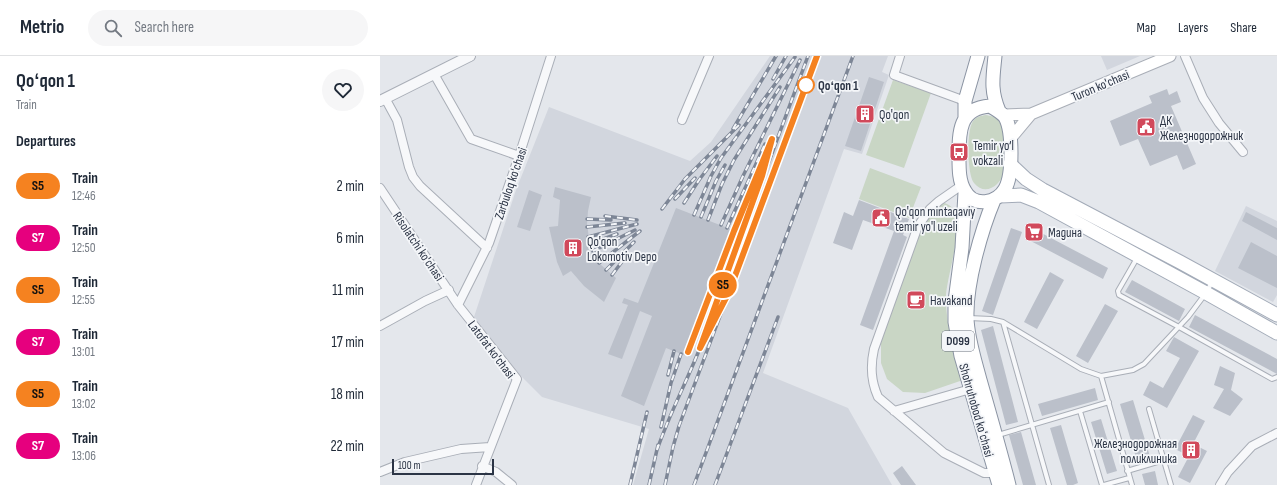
<!DOCTYPE html>
<html lang="en">
<head>
<meta charset="utf-8">
<style>
  :root { --surface:#fff; --page:#f6f6f7; --text:#1f2937; --muted:#747a83; --line:#e0e1e3 }
  body { margin:0; font-family:"Sofia Sans Condensed",sans-serif; background:var(--page); color:var(--text); height:100vh; display:flex; flex-direction:column; font-size:15px; white-space:nowrap }
  * { box-sizing:border-box; margin:0 }
  p { font-size:13px; color:var(--muted) }
  .icon { flex:none; width:22px; height:22px; fill:none; stroke:currentColor; stroke-width:2; stroke-linecap:round; stroke-linejoin:round }
  .map { position:relative; flex:1; overflow:hidden }
  .drawer { display:flex; flex-direction:column; background:var(--surface); width:380px }
  .drawer>* { flex:none }
  .badge { padding:0 8px; border-radius:13px; font-size:14px; line-height:26px }
  .scale { position:absolute; left:12px; bottom:10px; width:102px; box-sizing:border-box; padding-left:4px; border:2px solid #2b3445; border-top:0; font-size:11px; line-height:14px; white-space:nowrap; color:#2b3445; -webkit-text-stroke:3px #f4f6f9; paint-order:stroke }
  .map>.badge { position:absolute; translate:-50% -50%; box-shadow:0 0 0 2px #fff }
  h2 { padding:0 16px; font-size:15px; line-height:36px }
  .round { display:grid; place-items:center; flex:none; width:42px; height:42px; border-radius:21px; background:var(--page) }
  .head { display:flex; align-items:center; justify-content:space-between; height:68px; padding:0 16px }
  h1 { font-size:19px; font-weight:700; line-height:30px }
  ul { padding:0; list-style:none }
  li { display:flex; align-items:center; gap:12px; height:52px; padding:0 16px }
  li div { flex:1 }
  li b { display:block; font-size:15px }
  li em { font-style:normal }
  li .badge { min-width:44px; font-weight:700; text-align:center }
  header { display:flex; align-items:center; gap:24px; box-sizing:border-box; height:56px; padding:0 20px; background:var(--surface); border-bottom:1px solid var(--line) }
  header strong { font-size:19px }
  nav { display:flex; gap:22px; margin-inline-start:auto; font-size:14px }
  .search { width:280px; height:36px; background:var(--page); display:flex; align-items:center; gap:10px; box-sizing:border-box; padding:0 14px; border-radius:22px; color:var(--muted); font-size:15px }
  main { display:flex; flex:1; min-height:0 }
  .map>svg:first-child { display:block }
  .built { fill:#d2d6de }
  .green { fill:#c9d6c5 }
  .building { fill:#bbc0ca }
  .lines { fill:none; stroke-linecap:round; stroke-linejoin:round }
  .service-casing { stroke:#a9aeb7; stroke-width:6 }
  .minor-casing { stroke:#a9aeb7; stroke-width:10 }
  .tertiary-casing { stroke:#a9aeb7; stroke-width:12 }
  .secondary-casing { stroke:#a9aeb7; stroke-width:13 }
  .primary-casing { stroke:#a3abb8; stroke-width:15 }
  .trunk-casing { stroke:#8b94a3; stroke-width:15 }
  .service { stroke:#f7f8fa; stroke-width:4 }
  .minor { stroke:#f7f8fa; stroke-width:8 }
  .tertiary { stroke:#f7f8fa; stroke-width:10 }
  .secondary { stroke:#fff; stroke-width:11 }
  .primary { stroke:#fff; stroke-width:13 }
  .trunk { stroke:#fff; stroke-width:13 }
  .rail-casing { stroke:#7d8696; stroke-width:3.5 }
  .rail { stroke:#f4f6f9; stroke-width:2; stroke-dasharray:6; stroke-linecap:butt }
  .line-casing { stroke:#fff; stroke-width:9 }
  .line { stroke:#f58220; stroke-width:6 }
  .stop-dot { fill:#fff; stroke:#f58220; stroke-width:2 }
  .labels { text-anchor:middle; stroke-width:3.5; stroke-linejoin:round; paint-order:stroke }
  .shield { fill:#f4f6f9; stroke:#676e7b; stroke-width:1 }
  .shield-label { font-size:12px; font-weight:bold; fill:#2b3445 }
  .stop-label { font-size:13px; font-weight:bold; fill:#2b3445; stroke:#f4f6f9; text-anchor:start }
  .street-label { font-size:13px; fill:#2b3445; stroke:#f4f6f9 }
  .poi-label { font-size:13px; fill:#2b3445; stroke:#f4f6f9; text-anchor:start }
</style>
</head>
<body>
<header>
<strong>Metrio</strong>
<div class="search"><svg class="icon" aria-label="search" viewBox="0 0 24 24"><circle cx="10" cy="10" r="6"/><path d="M15 15l6 6"/></svg>Search here</div>
<nav><a>Map</a><a>Layers</a><a>Share</a></nav>
</header>
<main>
<section class="drawer">
<div class="head"><div><h1>Qoʻqon 1</h1><p>Train</p></div><a class="round"><svg class="icon" aria-label="heart" viewBox="0 0 24 24"><path d="M12 20l-8-8c-3-5 5-10 8-4 3-6 11-1 8 4z"/></svg></a></div>
<h2>Departures</h2>
<ul>
<li><span class="badge" style="background:#f58220;color:#111">S5</span><div><b>Train</b><p>12:46</p></div><em>2 min</em></li>
<li><span class="badge" style="background:#e6007e;color:#fff">S7</span><div><b>Train</b><p>12:50</p></div><em>6 min</em></li>
<li><span class="badge" style="background:#f58220;color:#111">S5</span><div><b>Train</b><p>12:55</p></div><em>11 min</em></li>
<li><span class="badge" style="background:#e6007e;color:#fff">S7</span><div><b>Train</b><p>13:01</p></div><em>17 min</em></li>
<li><span class="badge" style="background:#f58220;color:#111">S5</span><div><b>Train</b><p>13:02</p></div><em>18 min</em></li>
<li><span class="badge" style="background:#e6007e;color:#fff">S7</span><div><b>Train</b><p>13:06</p></div><em>22 min</em></li>
</ul>
</section>
<div class="map">
<svg width="897" height="429" viewBox="0 0 897 429">
  <rect width="100%" height="100%" fill="#e4e7ec"/>
  <path class="built" d="M390 0H508L502 16 509 19 482 98 464 93 383 317 468 352 512 429H253L269 373 162 341 91 270 136 134 169 51 310 105 331 86Z
    M721 0H760L727 14Z
    M866 150 897 165V239L893 246 835 215Z"/>
  <path class="green" d="M513 24 551 37 524 112 486 99Z
    M606 59C610 60 614 60 617 63 627 72 624 103 624 116 621 129 605 141 594 127 587 119 586 71 594 64 597 60 601 60 606 59Z
    M490 112 541 131 529 162 479 143Z
    M561 146C568 148 573 150 575 157 582 178 568 216 566 239 565 268 575 297 583 324L545 337 523 336 507 323 501 307V287L508 258 544 165Z"/>
  <path class="building" d="M489 21 504 26 481 95 465 90Z
    M787 33 789 39 797 35 801 46 791 50 816 108 803 114 797 99 770 110 758 83 740 90 730 65 772 47 769 40Z
    M175 131 211 141 208 155 207 168 209 182 214 200 220 208 236 222 224 246 204 230 191 215 183 220 177 206 169 171 178 170 180 144 173 141Z
    M149 134 162 139 150 175 137 171Z
    M479 144 529 163 523 179 527 181 493 274 480 269 514 175 483 164 472 194 453 187 464 156 473 160Z
    M296 152 358 176 309 301 286 292 264 350 241 340 272 260 260 255 242 303 228 298 248 249 242 247 244 242 258 247Z
    M866 156 897 172V184L862 165Z
    M650 171 728 212 723 223 645 182Z
    M631 172 642 176 613 259 602 255Z
    M871 186 897 200V232L858 212Z
    M670 216 684 224 657 273 644 266Z
    M752 224 805 253 799 265 745 236Z
    M725 248 738 255 708 307 696 300Z
    M815 259 897 303V318L809 271Z
    M613 270 638 366 626 369 601 274Z
    M794 281 819 295 787 352 763 339 770 325 783 332 800 302 786 295Z
    M840 310 855 317 851 334 863 343 850 360 833 352 844 333 834 329Z
    M715 332 718 344 662 360 658 348Z
    M753 344 771 404 758 408 740 348Z
    M813 359 825 365 813 388 827 395 810 427 798 421 809 400 795 393Z
    M721 363 737 415 727 418 711 366Z
    M681 369 698 427 693 429H687L670 372Z
    M641 376 656 429H643L629 379Z
    M522 410 536 429H521L513 417Z
    M775 415 778 429H765L762 418Z"/>
  <g class="lines">
    <defs>
      <path id="service" d="M757 202 738 235 739 239 799 271 892 323 897 321
        M589 262 611 263 623 266 701 313 721 320 753 314 764 308 808 261 826 237 832 226
        M623 266 669 429
        M721 320 752 429
        M769 353 791 429
        M700 355 722 429
        M618 379 729 346
        M747 415 784 404
        M724 429 749 422"/>
      <path id="minor" d="M520 0 514 19 585 45
        M805 0 823 42 839 67 863 96
        M54 18 91 83 139 100
        M5 42 17 64 29 111 33 121 40 130 107 192
        M302 64 329 0
        M582 129 559 145 550 153 538 170 494 293C490 311 491 325 498 341L564 397 604 417H615
        M0 132 78 249 137 323 96 429
        M78 249 109 187 139 100 171 0
        M0 270 45 245 69 234
        M514 355 594 332
        M102 410 116 416 132 429
        M0 416 25 406 81 393 110 391
        M840 429 848 416 872 390 897 377"/>
      <path id="tertiary" d="M0 45 90 0"/>
      <path id="secondary" d="M624 59 651 58 790 0
        M630 83 651 58"/>
      <path id="primary" d="M630 108 646 123 663 134 800 206 897 259
        M620 140 641 139 659 146 826 237 897 277"/>
      <path id="trunk" d="M615 0C613 21 610 34 619 55
        M610 50C615 53 621 56 625 61 633 75 633 119 625 133 617 147 594 152 585 135 579 126 579 113 579 102 579 78 578 52 610 50Z
        M585 62V45L598 0
        M585 136 582 192 575 245V266L581 300 619 429
        M614 144C601 175 586 228 587 261 587 280 595 305 600 324 610 359 620 394 629 429"/>
    </defs>
    <use href="#service" class="service-casing"/>
    <use href="#minor" class="minor-casing"/>
    <use href="#tertiary" class="tertiary-casing"/>
    <use href="#secondary" class="secondary-casing"/>
    <use href="#primary" class="primary-casing"/>
    <use href="#trunk" class="trunk-casing"/>
    <use href="#service" class="service"/>
    <use href="#minor" class="minor"/>
    <use href="#tertiary" class="tertiary"/>
    <use href="#secondary" class="secondary"/>
    <use href="#primary" class="primary"/>
    <use href="#trunk" class="trunk"/>
    <defs>
      <path id="rail" d="M393 23 406 0
        M353 73 396 0
        M295 143 315 122
        M304 147 319 124 337 100
        M282 153 305 123 359 69
        M314 159 331 120 341 102 415 1
        M225 160 257 164
        M321 161 336 125 345 109
        M207 163 231 164
        M328 164 342 128 354 104 400 31
        M341 169 363 120 420 4
        M207 171 245 167
        M347 172 385 88
        M354 175 374 127
        M208 181 257 168
        M210 188 237 178
        M213 195 255 174
        M219 207 260 175
        M226 214 254 186
        M232 219 244 203
        M288 319 294 295
        M281 371 291 327 301 298
        M277 394C289 359 306 327 320 292L428 0
        M250 429 267 356
        M269 429 278 389
        M285 429 293 391 299 370 437 0
        M314 429 473 0
        M335 429 398 261"/>
    </defs>
    <use href="#rail" class="rail-casing"/>
    <use href="#rail" class="rail"/>
  </g>
  <g class="lines">
    <defs>
      <path id="line" d="M308 296 354 175 392 83 382 120 320 292 349 236 437 0"/>
    </defs>
    <use href="#line" class="line-casing"/>
    <use href="#line" class="line"/>
  </g>
  <defs>
    <symbol id="building-square" viewBox="-11 -11 22 22"><rect x="-9" y="-9" width="18" height="18" rx="4" fill="#d1495b" stroke="#f4f6f9"/><path d="M-4-6H4V6H1V3H-1V6H-4ZM-2.5-4.3h1.7v1.8h-1.7ZM.8-4.3h1.7v1.8H.8ZM-2.5-1h1.7V.8h-1.7ZM.8-1h1.7V.8H.8Z" fill="#fff"/></symbol>
    <symbol id="civic-square" viewBox="-11 -11 22 22"><rect x="-9" y="-9" width="18" height="18" rx="4" fill="#d1495b" stroke="#f4f6f9"/><path d="M-.6-6.5H3V-4.5H.6V-3L4-1V1h2V6H-6V1h2V-1L-.6-3ZM-1.2 2.5V6h2.4V2.5Z" fill="#fff"/></symbol>
    <symbol id="bus-square" viewBox="-11 -11 22 22"><rect x="-9" y="-9" width="18" height="18" rx="4" fill="#d1495b" stroke="#f4f6f9"/><path d="M-5-6H5V4H4V6H2V4H-2V6H-4V4H-5ZM-3.5-4V0h7V-4ZM-3.5 1.2v1.5H-2V1.2ZM2 1.2v1.5H3.5V1.2Z" fill="#fff"/></symbol>
    <symbol id="supermarket-square" viewBox="-11 -11 22 22"><rect x="-9" y="-9" width="18" height="18" rx="4" fill="#d1495b" stroke="#f4f6f9"/><path d="M-6-5.5h2.5l.6 2H6L4.5 2H-2.5L-4.4-4H-6ZM-1.5 3.2a1.3 1.3 0 1 0 .1 0ZM3 3.2a1.3 1.3 0 1 0 .1 0Z" fill="#fff"/></symbol>
    <symbol id="cafe-square" viewBox="-11 -11 22 22"><rect x="-9" y="-9" width="18" height="18" rx="4" fill="#d1495b" stroke="#f4f6f9"/><path d="M-5.5-4.5H6V0H3Q3 3.5 0 3.5H-2.5Q-5.5 3.5-5.5 0ZM3-3.2v2h1.7v-2ZM-6 4.5H4V6H-6Z" fill="#fff"/></symbol>
  </defs>
  <g fill-rule="evenodd">
    <use href="#building-square" x="474" y="47" width="22" height="22"/>
    <use href="#civic-square" x="755" y="60" width="22" height="22"/>
    <use href="#bus-square" x="568" y="85" width="22" height="22"/>
    <use href="#civic-square" x="490" y="151" width="22" height="22"/>
    <use href="#supermarket-square" x="643" y="165" width="22" height="22"/>
    <use href="#building-square" x="182" y="181" width="22" height="22"/>
    <use href="#cafe-square" x="525" y="233" width="22" height="22"/>
    <use href="#building-square" x="800" y="383" width="22" height="22"/>
  </g>
  <circle class="stop-dot" cx="426" cy="29" r="8"/>
  <g class="labels">
    <rect class="shield" x="562" y="275" width="32" height="20" rx="3"/>
    <g class="shield-label">
      <text x="578" y="289">D099</text>
    </g>
    <g class="stop-label">
      <text x="438" y="34">Qoʻqon 1</text>
    </g>
    <g class="street-label">
      <text transform="translate(720 29) rotate(-23)" y="5">Turon ko'chasi</text>
      <text transform="translate(130 127) rotate(-71)" y="5">Zarbuloq ko'chasi</text>
      <text transform="translate(39 190) rotate(56)" y="5">Risolatchi ko'chasi</text>
      <text transform="translate(112 293) rotate(53)" y="5">Latofat ko'chasi</text>
      <text transform="translate(597 354) rotate(74)" y="5">Shohruhobod koʻchasi</text>
    </g>
    <g class="poi-label">
      <text x="499" y="63">Qo'qon</text>
      <text x="780" y="69">ДК<tspan x="780" dy="15">Железнодорожник</tspan></text>
      <text x="593" y="94">Temir yo‘l<tspan x="593" dy="15">vokzali</tspan></text>
      <text x="515" y="160">Qo'qon mintaqaviy<tspan x="515" dy="15">temir yo'l uzeli</tspan></text>
      <text x="668" y="181">Мадина</text>
      <text x="207" y="190">Qo'qon<tspan x="207" dy="15">Lokomotiv Depo</tspan></text>
      <text x="550" y="249">Havakand</text>
      <text x="797" y="392" text-anchor="end">Железнодорожная<tspan x="797" dy="15">поликлиника</tspan></text>
    </g>
  </g>
</svg>
<div class="scale">100 m</div>
<b class="badge" style="left:343px;top:229px;background:#f58220;color:#111">S5</b>
</div>
</main>
</body>
</html>
